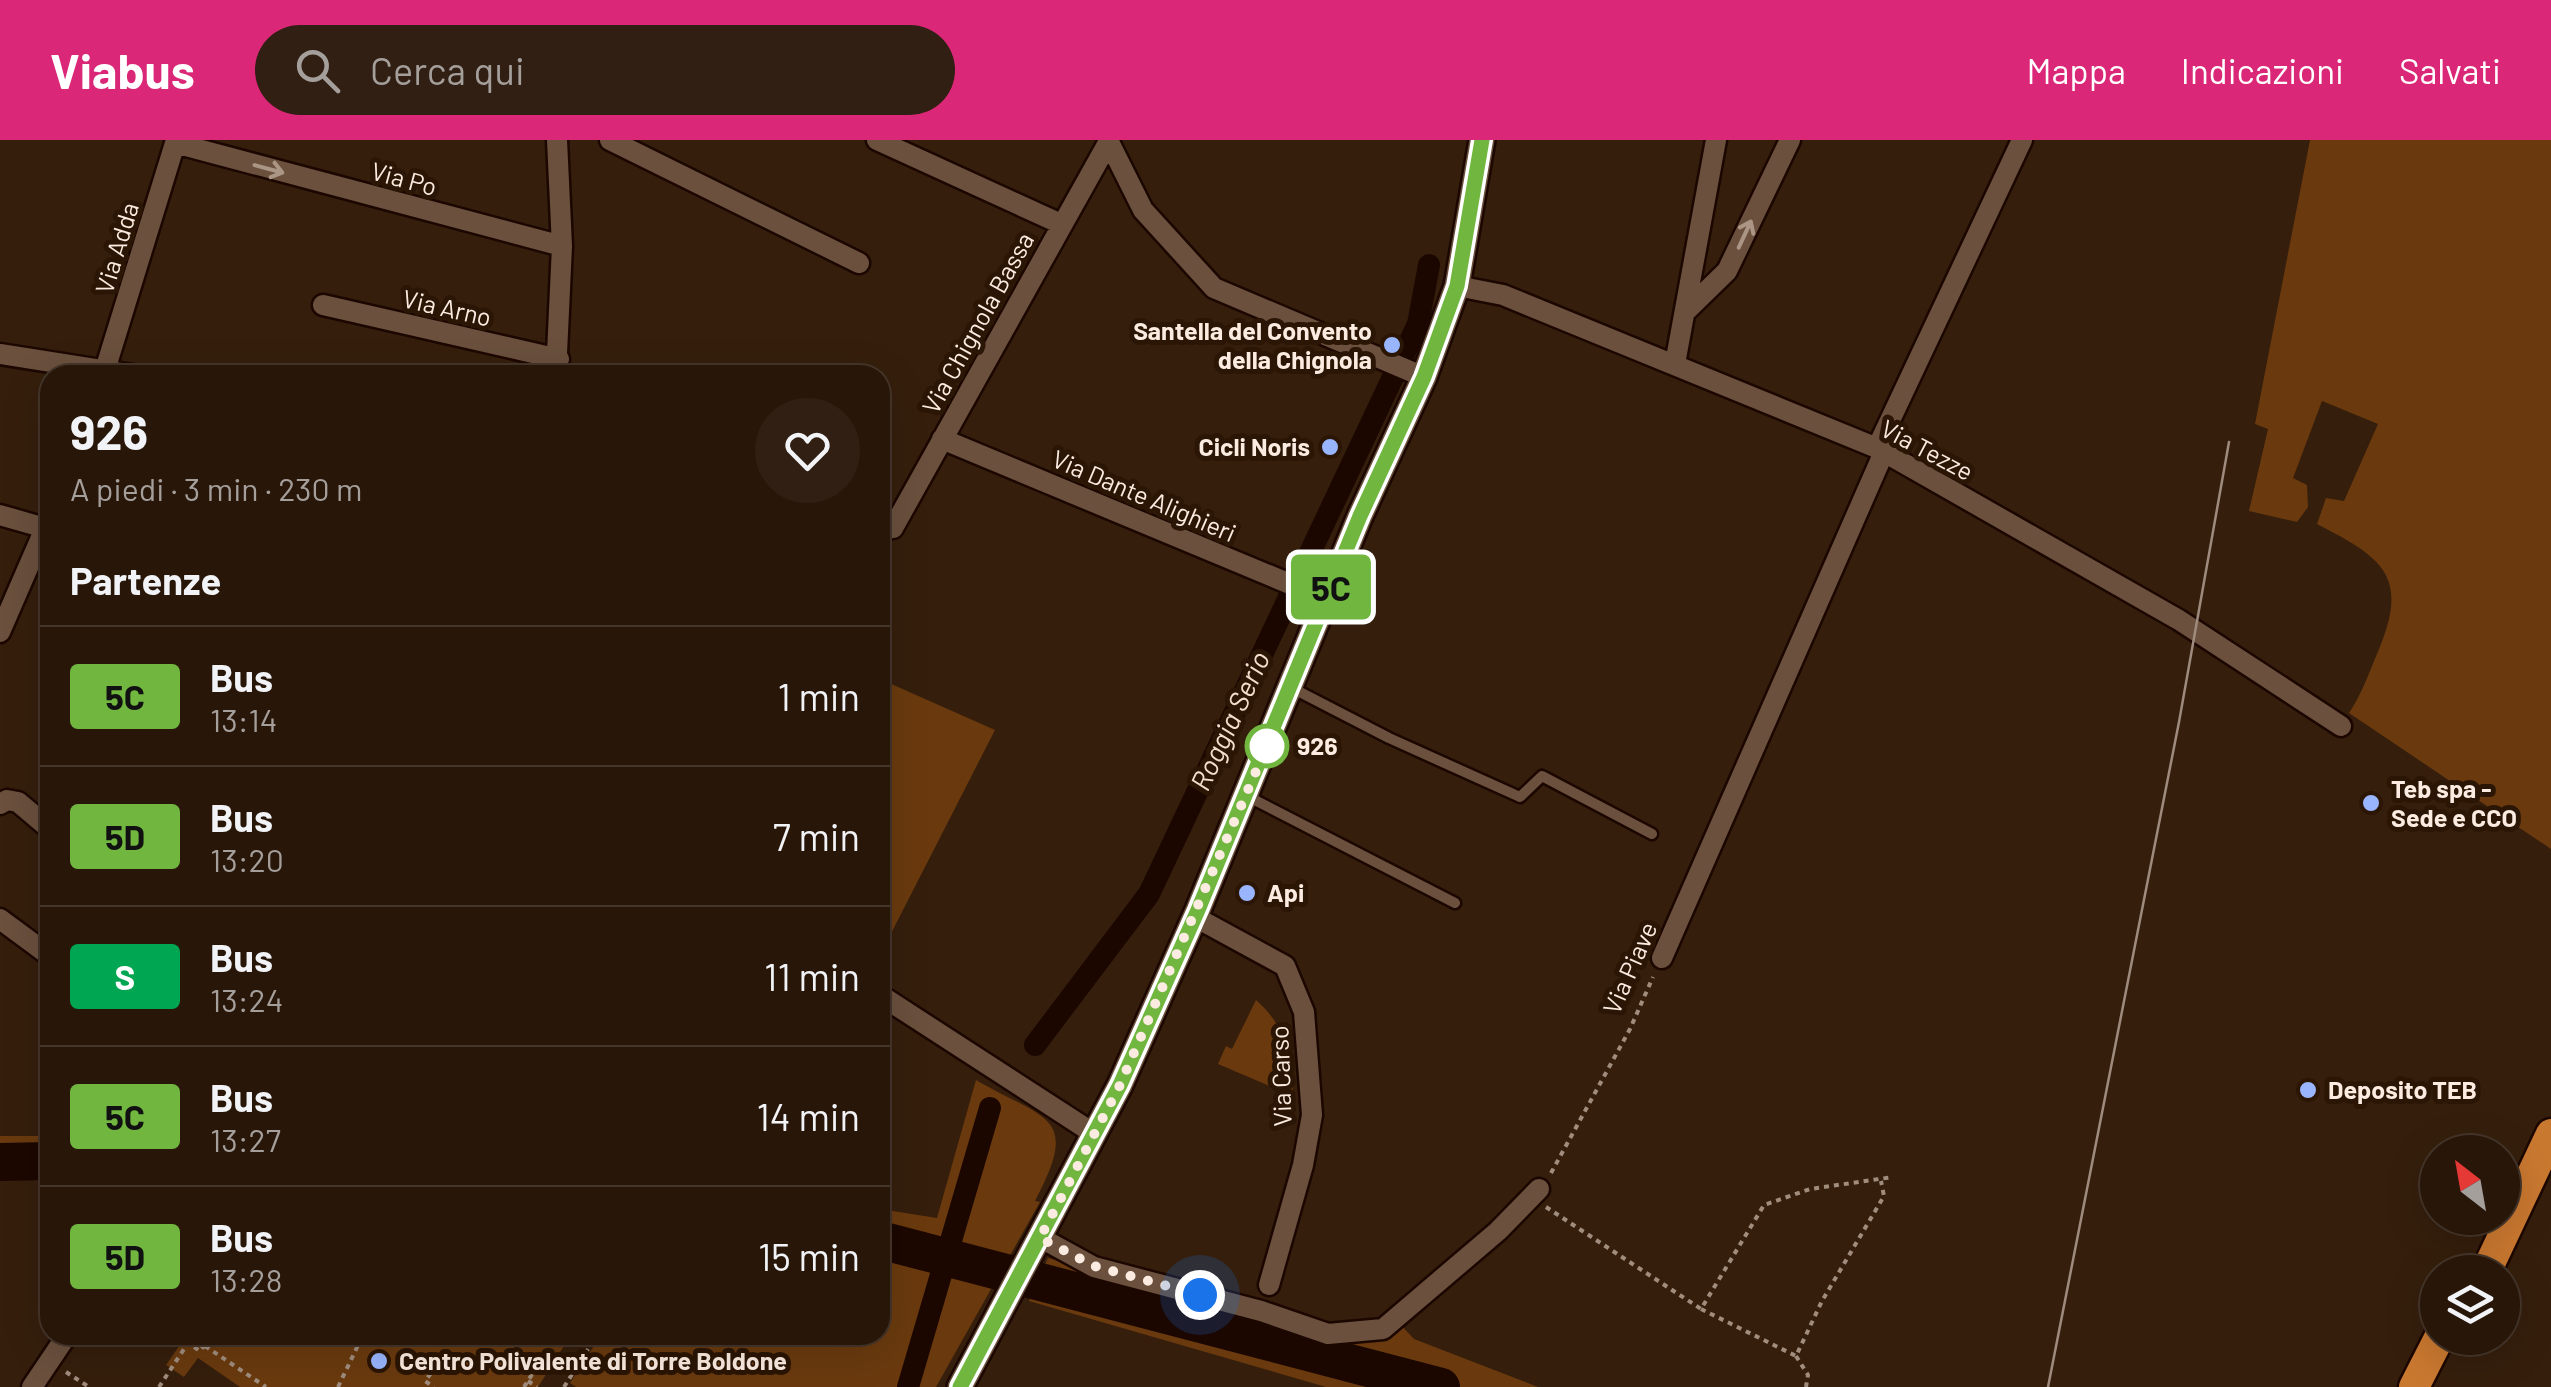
<!DOCTYPE html>
<html lang="it">
<head>
<meta charset="utf-8">
<style>
  :root { --surface:#281609; --page:#301f12; --text:#f1f3f6; --muted:#a59f9c; --line:#44352a; --accent:#db2777 }
  body { margin:0; font-family:Barlow,sans-serif; background:var(--page); color:var(--text); height:100vh; display:flex; flex-direction:column; font-size:38px; white-space:nowrap }
  * { box-sizing:border-box; margin:0 }
  p { font-size:32px; color:var(--muted) }
  .icon { flex:none; width:55px; height:55px; fill:none; stroke:currentColor; stroke-width:2; stroke-linecap:round; stroke-linejoin:round }
  .map { position:relative; flex:1; overflow:hidden }
  .side { position:absolute; left:40px; top:225px; width:850px; height:980px; display:flex; flex-direction:column; background:var(--surface); border-radius:30px; box-shadow:0 10px 40px #0002,0 0 0 2px var(--line) }
  .side>* { flex:none }
  .badge { padding:0 20px; border-radius:8px; font-size:35px; line-height:65px }
  .needle { width:65px; rotate:329deg }
  .controls { position:absolute; left:2420px; top:995px; display:grid; gap:20px }
  .controls a { display:grid; place-items:center; width:100px; height:100px; border-radius:50%; background:var(--surface); box-shadow:0 10px 40px #0002,0 0 0 2px var(--line); font-size:50px }
  .you { position:absolute; width:50px; height:50px; margin:-25px; border:8px solid #fff; border-radius:50%; background:#1a73e8; box-shadow:0 0 0 15px #1a73e833 }
  .map>.badge { position:absolute; translate:-50% -50%; box-shadow:0 0 0 5px #fff }
  h2 { padding:0 30px; font-size:38px; line-height:90px }
  .round { display:grid; place-items:center; flex:none; width:105px; height:105px; border-radius:52px; background:var(--page) }
  .head { display:flex; align-items:center; justify-content:space-between; height:170px; padding:0 30px }
  h1 { font-size:48px; font-weight:700; line-height:75px }
  ul { padding:0; list-style:none }
  li { display:flex; align-items:center; gap:30px; height:140px; padding:0 30px; border-top:2px solid var(--line) }
  li div { flex:1 }
  li b { display:block; font-size:38px }
  li em { font-style:normal }
  li .badge { min-width:110px; font-weight:700; text-align:center }
  header { display:flex; align-items:center; gap:60px; box-sizing:border-box; height:140px; padding:0 50px; background:var(--accent); color:#fff }
  header strong { font-size:48px }
  nav { display:flex; gap:55px; margin-inline-start:auto; font-size:35px }
  .search { width:700px; height:90px; background:var(--page); display:flex; align-items:center; gap:25px; box-sizing:border-box; padding:0 35px; border-radius:55px; color:var(--muted); font-size:38px }
  .map>svg:first-child { display:block }
  .green { fill:#6a3a0e }
  .lines { fill:none; stroke-linecap:round; stroke-linejoin:round }
  .canal { stroke:#1c0700; stroke-width:22 }
  .river { stroke:#1c0700; stroke-width:38 }
  .service-casing { stroke:#1c0700; stroke-width:15 }
  .minor-casing { stroke:#1c0700; stroke-width:25 }
  .tertiary-casing { stroke:#1c0700; stroke-width:30 }
  .trunk-casing { stroke:#1c0700; stroke-width:35 }
  .path { stroke:#a08d7e; stroke-width:4; stroke-dasharray:5 5; stroke-linecap:butt }
  .service { stroke:#6a503d; stroke-width:10 }
  .minor { stroke:#6a503d; stroke-width:20 }
  .tertiary { stroke:#6a503d; stroke-width:25 }
  .trunk { stroke:#c97830; stroke-width:30 }
  .tram { stroke:#9e8b7d; stroke-width:2.5 }
  .oneway { stroke:#ab9686 }
  .line-casing { stroke:#fff; stroke-width:22 }
  .line { stroke:#71b73f; stroke-width:15 }
  .walk { stroke:#fbebe0; stroke-width:10; stroke-dasharray:0 18 }
  .poi-dot { fill:#99b5fd; stroke:#2b1504; stroke-width:4 }
  .stop-dot { fill:#fff; stroke:#71b73f; stroke-width:5 }
  .labels { text-anchor:middle; stroke-width:10; stroke-linejoin:round; paint-order:stroke }
  .street-label { font-size:25px; fill:#fbebe0; stroke:#2b1504 }
  .poi-label { font-size:25px; font-weight:bold; fill:#fbebe0; stroke:#2b1504; text-anchor:start }
  .stop-label { font-size:25px; font-weight:bold; fill:#fbebe0; stroke:#2b1504; text-anchor:start }
  .water-label { font-size:28px; font-style:italic; fill:#f3decf; stroke:#2b1504 }
</style>
</head>
<body>
<header>
<strong>Viabus</strong>
<div class="search"><svg class="icon" aria-label="search" viewBox="0 0 24 24"><circle cx="10" cy="10" r="6"/><path d="M15 15l6 6"/></svg>Cerca qui</div>
<nav><a>Mappa</a><a>Indicazioni</a><a>Salvati</a></nav>
</header>
<div class="map">
<svg width="2551" height="1247" viewBox="0 0 2551 1247">
  <rect width="100%" height="100%" fill="#351e0c"/>
  <path class="green" d="M2310 0H2551V709L2349 573C2362 554 2370 530 2379 509 2410 435 2381 417 2317 384L2326 358 2344 361 2378 284 2322 261 2293 338 2307 345 2308 367 2297 382 2249 371 2268 289 2255 284Z
    M880 539 995 590 880 815Z
    M1256 860C1286 886 1293 918 1293 956L1218 924 1226 906 1232 909Z
    M976 940C1046 981 1081 974 1035 1061L1040 1062 936 1247H576L570 1243 601 1195H880V1069L937 1078Z
    M0 996H50V1035H0Z
    M1048 1118 1340 1197 1401 1185 1414 1199 1538 1247H1326L1029 1161Z
    M187 1195H571L538 1247H240L198 1218 184 1237 166 1225Z"/>
  <g class="lines">
    <path class="canal" d="M1035 905 1149 754 1418 184 1429 125
      M908 1247 990 968"/>
    <path class="river" d="M0 1022 50 1021
      M880 1100 1441 1247"/>
    <defs>
      <path id="service" d="M1292 548 1389 598 1520 657 1542 636 1652 694
        M1247 656 1455 763"/>
      <path id="minor" d="M610 0 859 123
        M877 0 1061 84
        M1108 0 1143 70 1214 148 1424 237
        M175 3 562 106
        M1457 146 1503 155 1877 308 2179 480 2341 586
        M323 165 559 219
        M1687 170 1727 131 1790 0
        M0 214 133 235
        M1675 224 1716 0
        M105 230 176 0
        M556 235 562 106 557 0
        M942 299 1326 459
        M1877 308 2022 0
        M0 375 45 388
        M880 389 893 388 1108 3
        M0 492 50 377
        M0 664 7 660 18 662 50 689
        M1195 777 1285 826 1304 872 1312 975 1303 1025 1269 1145
        M0 779 50 816
        M1662 818 1884 312
        M880 855 1096 995
        M1041 1098 1094 1127 1261 1171 1328 1194 1383 1189 1498 1091 1539 1049
        M32 1247 67 1195"/>
      <path id="tertiary" d="M960 1247 1120 945 1198 770 1360 376 1424 237 1457 146 1482 0"/>
      <path id="trunk" d="M2486 1132 2551 994
        M2414 1247 2439 1198"/>
    </defs>
    <use href="#service" class="service-casing"/>
    <use href="#minor" class="minor-casing"/>
    <use href="#tertiary" class="tertiary-casing"/>
    <use href="#trunk" class="trunk-casing"/>
    <path class="path" d="M1551 1033 1630 889 1653 837
      M1546 1067 1701 1169 1764 1065 1810 1049 1893 1037
      M1701 1169 1796 1216 1822 1161 1884 1056 1881 1041
      M377 1195 383 1199
      M663 1195 674 1202 679 1195
      M205 1206 266 1247
      M1796 1216 1808 1235 1806 1247
      M417 1222 432 1232 425 1241 434 1247
      M66 1232 89 1247
      M528 1241 537 1247
      M159 1247 188 1203 200 1211 212 1195
      M338 1247 363 1195
      M524 1247 557 1195
      M564 1247 597 1195"/>
    <use href="#service" class="service"/>
    <use href="#minor" class="minor"/>
    <use href="#tertiary" class="tertiary"/>
    <use href="#trunk" class="trunk"/>
    <path class="tram" d="M2048 1247 2179 582 2229 302"/>
  </g>
  <defs><path id="oneway-shaft" d="M-6 0H5M1.5-3L5.5 0L1.5 3" fill="none" stroke-width="1.6" stroke-linecap="round" stroke-linejoin="round" transform="scale(2.5)"/></defs>
  <g class="oneway">
    <use href="#oneway-shaft" transform="translate(269 29) rotate(15)"/>
    <use href="#oneway-shaft" transform="translate(1745 94) rotate(-65)"/>
  </g>
  <g class="lines">
    <defs>
      <path id="line" d="M960 1247 1120 945 1198 770 1360 376 1424 237 1457 146 1482 0"/>
    </defs>
    <use href="#line" class="line-casing"/>
    <use href="#line" class="line"/>
    <path class="walk" d="M1200 1155 1094 1126 1040 1098 1120 945 1267 606"/>
  </g>
  <g class="poi-dot">
    <circle cx="1392" cy="205" r="10"/>
    <circle cx="1330" cy="307" r="10"/>
    <circle cx="2371" cy="663" r="10"/>
    <circle cx="1247" cy="753" r="10"/>
    <circle cx="2308" cy="950" r="10"/>
    <circle cx="379" cy="1221" r="10"/>
  </g>
  <circle class="stop-dot" cx="1267" cy="606" r="20"/>
  <g class="labels">
    <g class="street-label">
      <text transform="translate(404 39) rotate(15)" y="9">Via Po</text>
      <text transform="translate(117 108) rotate(-73)" y="9">Via Adda</text>
      <text transform="translate(447 168) rotate(13)" y="9">Via Arno</text>
      <text transform="translate(978 183) rotate(-61)" y="9">Via Chignola Bassa</text>
      <text transform="translate(1927 310) rotate(28)" y="9">Via Tezze</text>
      <text transform="translate(1144 356) rotate(23)" y="9">Via Dante Alighieri</text>
      <text transform="translate(1630 828) rotate(-66)" y="9">Via Piave</text>
      <text transform="translate(1281 936) rotate(-92)" y="9">Via Carso</text>
    </g>
    <g class="poi-label">
      <text x="1372" y="200" text-anchor="end">Santella del Convento<tspan x="1372" dy="29">della Chignola</tspan></text>
      <text x="1310" y="316" text-anchor="end">Cicli Noris</text>
      <text x="2391" y="658">Teb spa -<tspan x="2391" dy="29">Sede e CCO</tspan></text>
      <text x="1267" y="762">Api</text>
      <text x="2328" y="959">Deposito TEB</text>
      <text x="399" y="1230">Centro Polivalente di Torre Boldone</text>
    </g>
    <g class="stop-label">
      <text x="1297" y="615">926</text>
    </g>
    <g class="water-label">
      <text transform="translate(1230 581) rotate(-65)" y="10">Roggia Serio</text>
    </g>
  </g>
</svg>
<div class="controls">
<a><svg class="needle" viewBox="-14 -14 28 28"><path d="M0-13l5 13h-10z" fill="#e53935"/><path d="M0 13l5-13h-10z" fill="#a59f9c"/></svg></a>
<a><svg class="icon" aria-label="layers" viewBox="0 0 24 24"><path d="M12 4l9 5-9 5-9-5zM3 14l9 5 9-5"/></svg></a>
</div>
<div class="you" style="left:1200px;top:1155px"></div>
<b class="badge" style="left:1331px;top:447px;background:#71b73f;color:#111">5C</b>
<section class="side">
<div class="head"><div><h1>926</h1><p>A piedi · 3 min · 230 m</p></div><a class="round"><svg class="icon" aria-label="heart" viewBox="0 0 24 24"><path d="M12 20l-8-8c-3-5 5-10 8-4 3-6 11-1 8 4z"/></svg></a></div>
<h2>Partenze</h2>
<ul>
<li><span class="badge" style="background:#71b73f;color:#111">5C</span><div><b>Bus</b><p>13:14</p></div><em>1 min</em></li>
<li><span class="badge" style="background:#71b73f;color:#111">5D</span><div><b>Bus</b><p>13:20</p></div><em>7 min</em></li>
<li><span class="badge" style="background:#00a651;color:#fff">S</span><div><b>Bus</b><p>13:24</p></div><em>11 min</em></li>
<li><span class="badge" style="background:#71b73f;color:#111">5C</span><div><b>Bus</b><p>13:27</p></div><em>14 min</em></li>
<li><span class="badge" style="background:#71b73f;color:#111">5D</span><div><b>Bus</b><p>13:28</p></div><em>15 min</em></li>
</ul>
</section>
</div>
</body>
</html>
